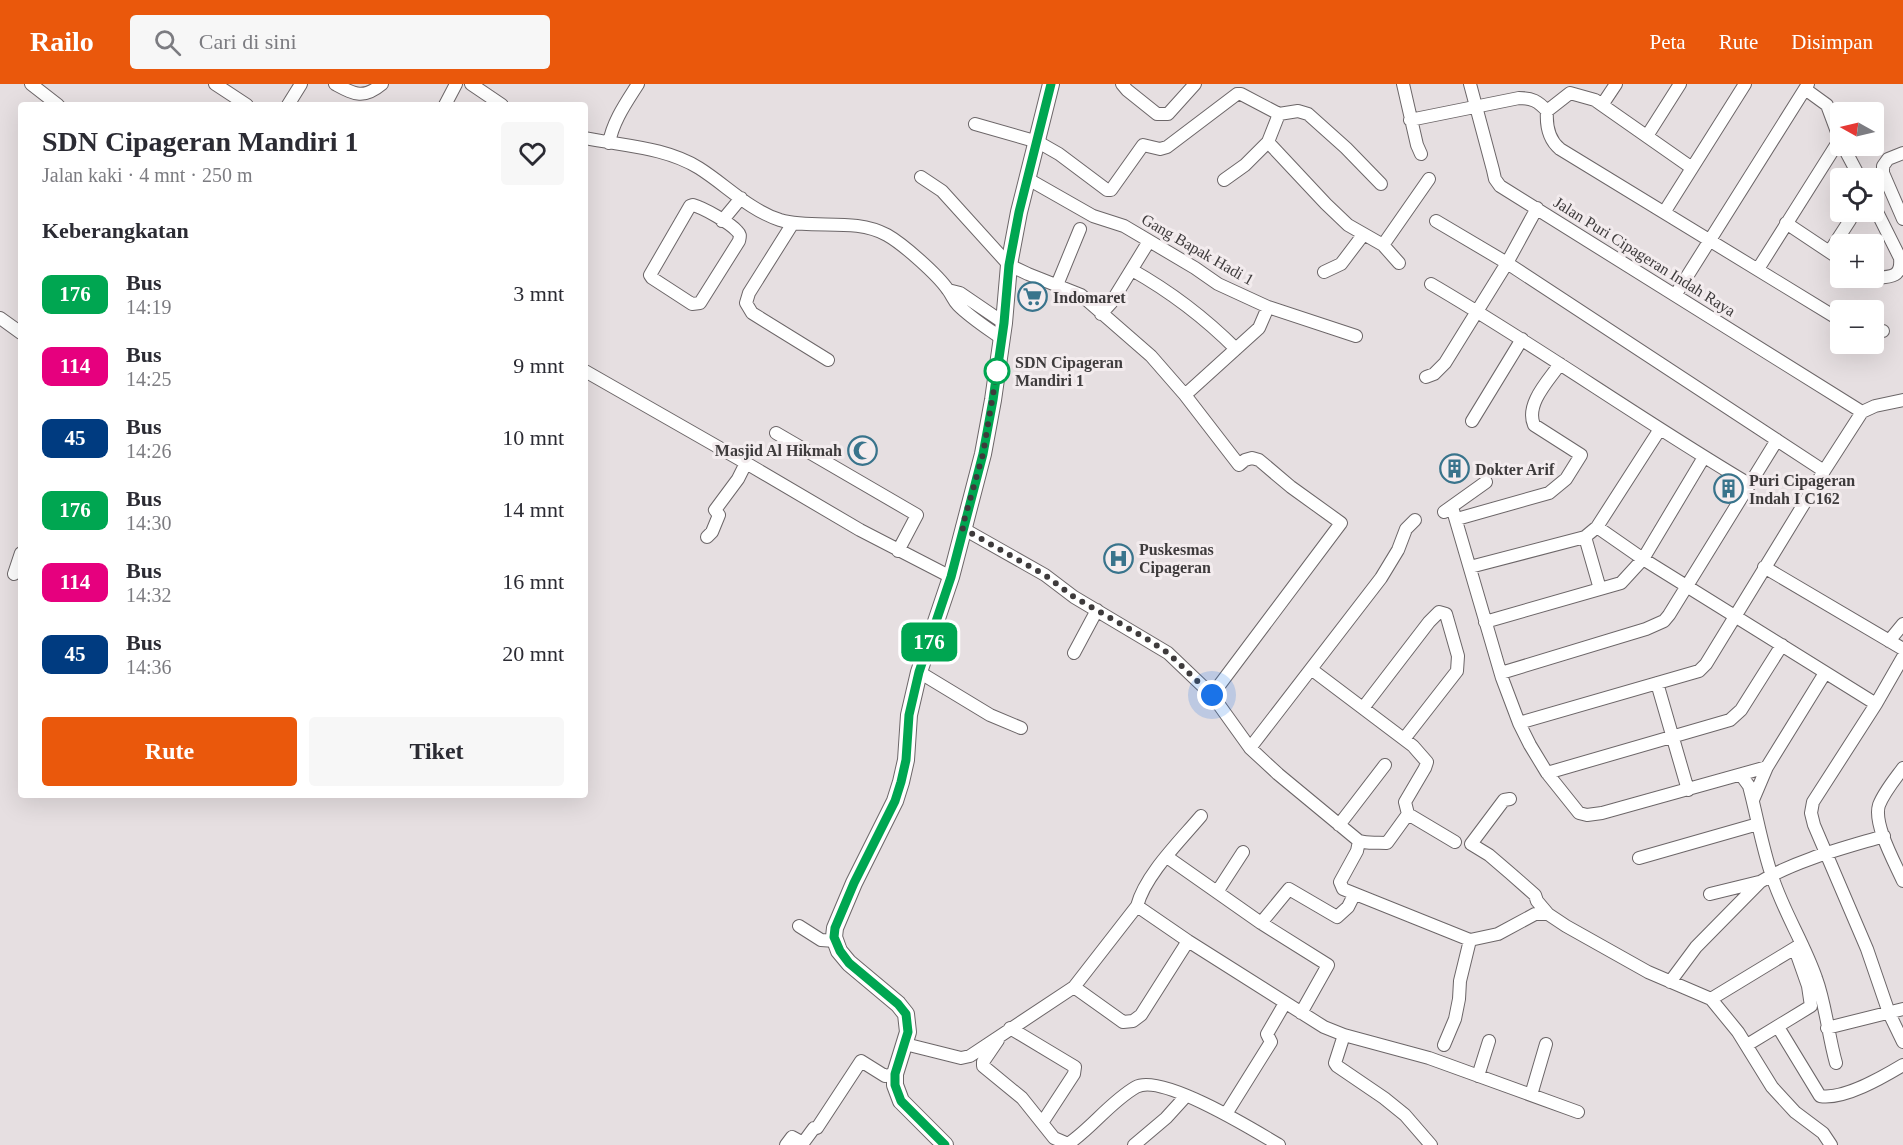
<!DOCTYPE html>
<html lang="id">
<head>
<meta charset="utf-8">
<style>
  :root { --surface:#fff; --page:#f7f7f7; --text:#2b2b33; --muted:#7c7c81; --accent:#ea580c }
  body { margin:0; font-family:Georgia,serif; background:var(--page); color:var(--text); height:100vh; display:flex; flex-direction:column; font-size:22px; white-space:nowrap }
  * { box-sizing:border-box; margin:0 }
  p { font-size:20px; color:var(--muted) }
  .icon { flex:none; width:33px; height:33px; fill:none; stroke:currentColor; stroke-width:2; stroke-linecap:round; stroke-linejoin:round }
  .map { position:relative; flex:1; overflow:hidden }
  .sheet { position:absolute; left:18px; top:18px; width:570px; height:696px; display:flex; flex-direction:column; background:var(--surface); border-radius:6px; box-shadow:0 6px 24px #0002 }
  .sheet>* { flex:none }
  .badge { padding:0 12px; border-radius:9px; font-size:21px; line-height:39px }
  .needle { width:39px; rotate:278deg }
  .controls { position:absolute; left:1830px; top:18px; display:grid; gap:12px }
  .controls a { display:grid; place-items:center; width:54px; height:54px; border-radius:6px; background:var(--surface); box-shadow:0 6px 24px #0002; font-size:30px }
  .you { position:absolute; width:30px; height:30px; margin:-15px; border:4px solid #fff; border-radius:50%; background:#1a73e8; box-shadow:0 0 0 9px #1a73e833 }
  .map>.badge { position:absolute; translate:-50% -50%; box-shadow:0 0 0 3px #fff }
  h2 { padding:0 24px; font-size:22px; line-height:54px }
  .round { display:grid; place-items:center; flex:none; width:63px; height:63px; border-radius:6px; background:var(--page) }
  .summary { display:flex; align-items:center; justify-content:space-between; height:102px; padding:0 24px }
  h1 { font-size:28px; font-weight:800; line-height:45px }
  .primary-button { display:flex; gap:12px; margin-top:auto; padding:12px 24px }
  .primary-button a { flex:1; height:69px; border-radius:6px; background:var(--accent); color:#fff; font-size:24px; font-weight:800; line-height:69px; text-align:center }
  .primary-button a+a { background:var(--page); color:var(--text) }
  ul { padding:0; list-style:none }
  li { display:flex; align-items:center; gap:18px; height:72px; padding:0 24px }
  li div { flex:1 }
  li b { display:block; font-size:22px }
  li em { font-style:normal }
  li .badge { min-width:66px; font-weight:700; text-align:center }
  header { display:flex; align-items:center; gap:36px; box-sizing:border-box; height:84px; padding:0 30px; background:var(--accent); color:#fff }
  header strong { font-size:28px }
  nav { display:flex; gap:33px; margin-inline-start:auto; font-size:21px }
  .search { width:420px; height:54px; background:var(--page); display:flex; align-items:center; gap:15px; box-sizing:border-box; padding:0 21px; border-radius:6px; color:var(--muted); font-size:22px }
  .map>svg:first-child { display:block }
  .lines { fill:none; stroke-linecap:round; stroke-linejoin:round }
  .street-casing { stroke:#6c6668; stroke-width:14 }
  .secondary-casing { stroke:#6c6668; stroke-width:18 }
  .street { stroke:#fff; stroke-width:12 }
  .secondary { stroke:#fff; stroke-width:16 }
  .line-casing { stroke:#fff; stroke-width:14 }
  .line { stroke:#00a651; stroke-width:9 }
  .walk { stroke:#3e3b3c; stroke-width:6; stroke-dasharray:0 10.8 }
  .stop-dot { fill:#fff; stroke:#00a651; stroke-width:3 }
  .labels { text-anchor:middle; stroke-width:6; stroke-linejoin:round; paint-order:stroke }
  .street-label { font-size:16px; fill:#3e3b3c; stroke:#f3ecee }
  .poi-label { font-size:16px; font-weight:bold; fill:#3e3b3c; stroke:#f3ecee; text-anchor:start }
  .stop-label { font-size:16px; font-weight:bold; fill:#3e3b3c; stroke:#f3ecee; text-anchor:start }
</style>
</head>
<body>
<header>
<strong>Railo</strong>
<div class="search"><svg class="icon" aria-label="search" viewBox="0 0 24 24"><circle cx="10" cy="10" r="6"/><path d="M15 15l6 6"/></svg>Cari di sini</div>
<nav><a>Peta</a><a>Rute</a><a>Disimpan</a></nav>
</header>
<div class="map">
<svg width="1903" height="1061" viewBox="0 0 1903 1061">
  <rect width="100%" height="100%" fill="#e6dfe1"/>
  <g class="lines">
    <defs>
      <path id="street" d="M31 0 58 21
        M215 0 247 21
        M335 0C354 10 363 16 382 0
        M471 0 502 21
        M1122 0 1127 6 1157 30H1168L1195 0
        M1403 0 1417 61 1421 70
        M1470 0 1493 86 1495 95 1500 102 1862 328
        M1805 5 1827 21 1840 56
        M288 21 301 0
        M445 21 456 0
        M1602 21 1616 0
        M1410 36 1519 14C1532 14 1538 17 1547 27
        M975 40 1038 58 1059 70 1107 106H1111L1143 61 1160 65 1167 63 1237 10H1241L1279 30 1298 27 1308 30 1346 64 1381 100
        M1647 52 1680 0
        M585 54C623 62 665 63 699 84 726 101 749 126 780 136 814 146 854 133 887 151 903 160 938 191 948 206 952 211 953 216 958 221 971 234 987 244 1001 254
        M1268 58 1326 120 1348 141 1383 161 1399 179
        M609 59C613 37 626 19 638 0
        M1843 62 1860 94
        M1903 69 1888 75 1883 82V89L1903 135
        M1692 84 1602 21 1595 16 1570 9 1547 27C1546 41 1549 56 1560 65L1840 236
        M921 93 942 107 1009 181 1028 190 1081 211 1151 272 1185 311 1239 381 1245 376 1252 374 1259 376 1291 403 1341 439 1212 611
        M1028 95 1093 132 1124 142 1195 184 1218 200 1268 223 1356 252
        M1224 96 1245 81 1268 58 1279 30
        M693 121C704 124 730 139 737 147 741 151 740 152 739 157L700 219 692 220 652 194 650 191 690 122Z
        M1665 127 1745 0
        M722 137 741 114
        M1436 137 1507 179 1824 387
        M793 139 749 209 746 219 752 229 828 276
        M1786 139 1840 175
        M1383 161 1429 95
        M1830 167 1850 136
        M1758 185 1840 55
        M1132 186C1171 208 1204 233 1236 265
        M1324 188 1341 180 1363 151
        M1873 194C1890 193 1902 194 1900 174L1874 122
        M1431 200C1539 263 1641 336 1749 400
        M1057 201 1080 145
        M948 206 960 209 1004 239
        M1676 210 1808 0
        M1101 230 1111 219 1146 162
        M0 234 21 249
        M1874 247H1883
        M585 287 746 379 860 446 951 493
        M1426 293 1434 290 1445 279 1507 179 1537 124
        M1185 311 1259 244 1268 223
        M1472 337 1522 255
        M776 349 917 431 898 467
        M1452 423 1502 594 1519 639 1530 661 1547 689 1579 729 1587 731 1602 729 1767 683
        M1444 428 1486 398
        M1457 435 1549 409 1566 395 1581 371 1534 341C1525 320 1549 296 1560 280
        M1597 443 1643 475 1876 620
        M962 444 1045 491 1074 513 1168 569 1212 611 1250 664 1278 690 1359 757C1368 760 1377 758 1387 759L1408 730
        M707 453 712 448 719 431 715 426 738 395 746 379
        M1585 453 1600 505
        M1470 483 1585 453 1597 443 1660 345
        M1764 483 1903 565
        M14 490 21 469
        M1485 538 1621 499 1643 475 1704 373
        M1889 557 1903 540
        M1074 569 1097 526
        M1903 573 1876 620 1813 718 1811 729 1814 741 1867 865 1889 929 1903 958
        M1311 585 1413 662 1427 678 1425 684 1405 718 1408 730 1455 758
        M919 588 990 631 1021 644
        M1501 589 1646 545 1664 537 1669 531 1777 356
        M1657 599 1688 706
        M1363 624 1429 538 1439 528 1446 530 1458 572 1457 587 1404 655
        M1519 639 1699 587 1706 580 1824 387 1862 328 1875 322 1903 316
        M1250 664 1381 494 1398 466 1406 445 1415 436
        M1903 684C1895 695 1884 708 1879 721 1873 740 1895 779 1903 797
        M1547 689 1730 636 1741 626 1782 561
        M1741 691 1749 702C1757 732 1762 763 1772 792 1783 827 1804 859 1816 894 1826 921 1828 951 1836 979
        M1510 715 1504 716 1471 760 1489 771 1510 789 1535 811 1537 817 1548 830 1566 842 1648 888 1711 915 1738 948 1772 1003 1795 1028 1823 1049 1831 1061
        M1753 716 1767 683 1825 589
        M1339 741 1385 681
        M1359 757 1357 767 1340 798 1343 805 1470 856 1498 850 1535 830H1548
        M1167 773 1261 839 1328 881 1301 929
        M1639 774 1758 740
        M1217 808 1243 768
        M1710 810 1759 798
        M1137 822 1188 857 1324 943 1344 951 1429 974 1578 1028
        M1261 839 1289 805 1337 833 1348 823 1354 811
        M799 842 821 856 835 857
        M1670 898 1696 863 1760 798C1796 776 1844 764 1884 752
        M1074 903 1123 938 1133 937 1141 931 1188 857
        M1711 915 1800 861
        M1778 943 1820 1012C1844 1016 1883 993 1903 981
        M1010 944 1075 983 1074 990 1042 1039
        M1827 944 1903 925
        M1344 951 1335 979 1337 982 1384 1014 1405 1031 1431 1061
        M998 956 983 978V982L1022 1014 1054 1054 1068 1060C1092 1044 1110 1018 1136 1003 1161 989 1254 1046 1279 1061
        M905 960 961 974 970 972 1074 903 1137 822C1145 791 1180 757 1201 732
        M1444 961 1455 935 1459 915 1460 897 1470 856
        M1747 961 1811 922 1808 902 1795 865
        M1478 992 1489 957
        M1531 1011 1546 960
        M1226 1030 1271 958 1267 950 1285 919
        M786 1061 792 1053 803 1059 814 1044H817L861 977 885 992 895 990
        M1134 1061 1166 1034 1186 1012"/>
      <path id="secondary" d="M945 1061 901 1017 895 1001V990L908 948 906 930 898 920 849 879 839 867 834 853 835 844 854 799 895 717 901 698 906 676 909 631 919 588 951 493 983 370 993 316 1004 239 1009 181 1019 128 1051 0"/>
    </defs>
    <use href="#street" class="street-casing"/>
    <use href="#secondary" class="secondary-casing"/>
    <use href="#street" class="street"/>
    <use href="#secondary" class="secondary"/>
  </g>
  <g class="lines">
    <defs>
      <path id="line" d="M945 1061 901 1017 895 1001V990L908 948 906 930 898 920 849 879 840 867 834 853 835 844 854 799 895 717 901 698 906 676 909 631 919 588 951 493 983 370 993 316 1004 239 1009 181 1019 128 1051 0"/>
    </defs>
    <use href="#line" class="line-casing"/>
    <use href="#line" class="line"/>
    <path class="walk" d="M997 287 983 370 962 444 1045 491 1074 513 1147 555 1168 569 1212 611"/>
  </g>
  <defs>
    <symbol id="supermarket-ring" viewBox="-11 -11 22 22"><circle r="9.5" fill="#f3ecee" stroke="#39748c" stroke-width="1.5"/><path d="M-6-5.5h2.5l.6 2H6L4.5 2H-2.5L-4.4-4H-6ZM-1.5 3.2a1.3 1.3 0 1 0 .1 0ZM3 3.2a1.3 1.3 0 1 0 .1 0Z" fill="#39748c"/></symbol>
    <symbol id="mosque-ring" viewBox="-11 -11 22 22"><circle r="9.5" fill="#f3ecee" stroke="#39748c" stroke-width="1.5"/><path d="M3.5-4.9A6 6 0 1 0 3.5 4.9A5 5 0 1 1 3.5-4.9Z" fill="#39748c"/></symbol>
    <symbol id="building-ring" viewBox="-11 -11 22 22"><circle r="9.5" fill="#f3ecee" stroke="#39748c" stroke-width="1.5"/><path d="M-4-6H4V6H1V3H-1V6H-4ZM-2.5-4.3h1.7v1.8h-1.7ZM.8-4.3h1.7v1.8H.8ZM-2.5-1h1.7V.8h-1.7ZM.8-1h1.7V.8H.8Z" fill="#39748c"/></symbol>
    <symbol id="hospital-ring" viewBox="-11 -11 22 22"><circle r="9.5" fill="#f3ecee" stroke="#39748c" stroke-width="1.5"/><path d="M-5-5h3v3.5h4V-5h3V5h-3V1.5h-4V5h-3Z" fill="#39748c"/></symbol>
  </defs>
  <g fill-rule="evenodd">
    <use href="#supermarket-ring" x="1016" y="196" width="33" height="33"/>
    <use href="#mosque-ring" x="846" y="350" width="33" height="33"/>
    <use href="#building-ring" x="1438" y="368" width="33" height="33"/>
    <use href="#building-ring" x="1712" y="388" width="33" height="33"/>
    <use href="#hospital-ring" x="1102" y="458" width="33" height="33"/>
  </g>
  <circle class="stop-dot" cx="997" cy="287" r="12"/>
  <g class="labels">
    <g class="street-label">
      <text transform="translate(1198 165) rotate(30)" y="6">Gang Bapak Hadi 1</text>
      <text transform="translate(1645 172) rotate(32)" y="6">Jalan Puri Cipageran Indah Raya</text>
    </g>
    <g class="poi-label">
      <text x="1053" y="219">Indomaret</text>
      <text x="842" y="372" text-anchor="end">Masjid Al Hikmah</text>
      <text x="1475" y="391">Dokter Arif</text>
      <text x="1749" y="402">Puri Cipageran<tspan x="1749" dy="18">Indah I C162</tspan></text>
      <text x="1139" y="471">Puskesmas<tspan x="1139" dy="18">Cipageran</tspan></text>
    </g>
    <g class="stop-label">
      <text x="1015" y="284">SDN Cipageran<tspan x="1015" dy="18">Mandiri 1</tspan></text>
    </g>
  </g>
</svg>
<div class="controls">
<a><svg class="needle" viewBox="-14 -14 28 28"><path d="M0-13l5 13h-10z" fill="#e53935"/><path d="M0 13l5-13h-10z" fill="#7c7c81"/></svg></a>
<a><svg class="icon" aria-label="locate" viewBox="0 0 24 24"><circle cx="12" cy="12" r="6"/><path d="M12 2v4M12 18v4M2 12h4M18 12h4"/></svg></a>
<a>+</a>
<a>−</a>
</div>
<div class="you" style="left:1212px;top:611px"></div>
<b class="badge" style="left:929px;top:558px;background:#00a651;color:#fff">176</b>
<section class="sheet">
<div class="summary"><div><h1>SDN Cipageran Mandiri 1</h1><p>Jalan kaki · 4 mnt · 250 m</p></div><a class="round"><svg class="icon" aria-label="heart" viewBox="0 0 24 24"><path d="M12 20l-8-8c-3-5 5-10 8-4 3-6 11-1 8 4z"/></svg></a></div>
<h2>Keberangkatan</h2>
<ul>
<li><span class="badge" style="background:#00a651;color:#fff">176</span><div><b>Bus</b><p>14:19</p></div><em>3 mnt</em></li>
<li><span class="badge" style="background:#e6007e;color:#fff">114</span><div><b>Bus</b><p>14:25</p></div><em>9 mnt</em></li>
<li><span class="badge" style="background:#003b80;color:#fff">45</span><div><b>Bus</b><p>14:26</p></div><em>10 mnt</em></li>
<li><span class="badge" style="background:#00a651;color:#fff">176</span><div><b>Bus</b><p>14:30</p></div><em>14 mnt</em></li>
<li><span class="badge" style="background:#e6007e;color:#fff">114</span><div><b>Bus</b><p>14:32</p></div><em>16 mnt</em></li>
<li><span class="badge" style="background:#003b80;color:#fff">45</span><div><b>Bus</b><p>14:36</p></div><em>20 mnt</em></li>
</ul>
<div class="primary-button"><a>Rute</a><a>Tiket</a></div>
</section>
</div>
</body>
</html>
